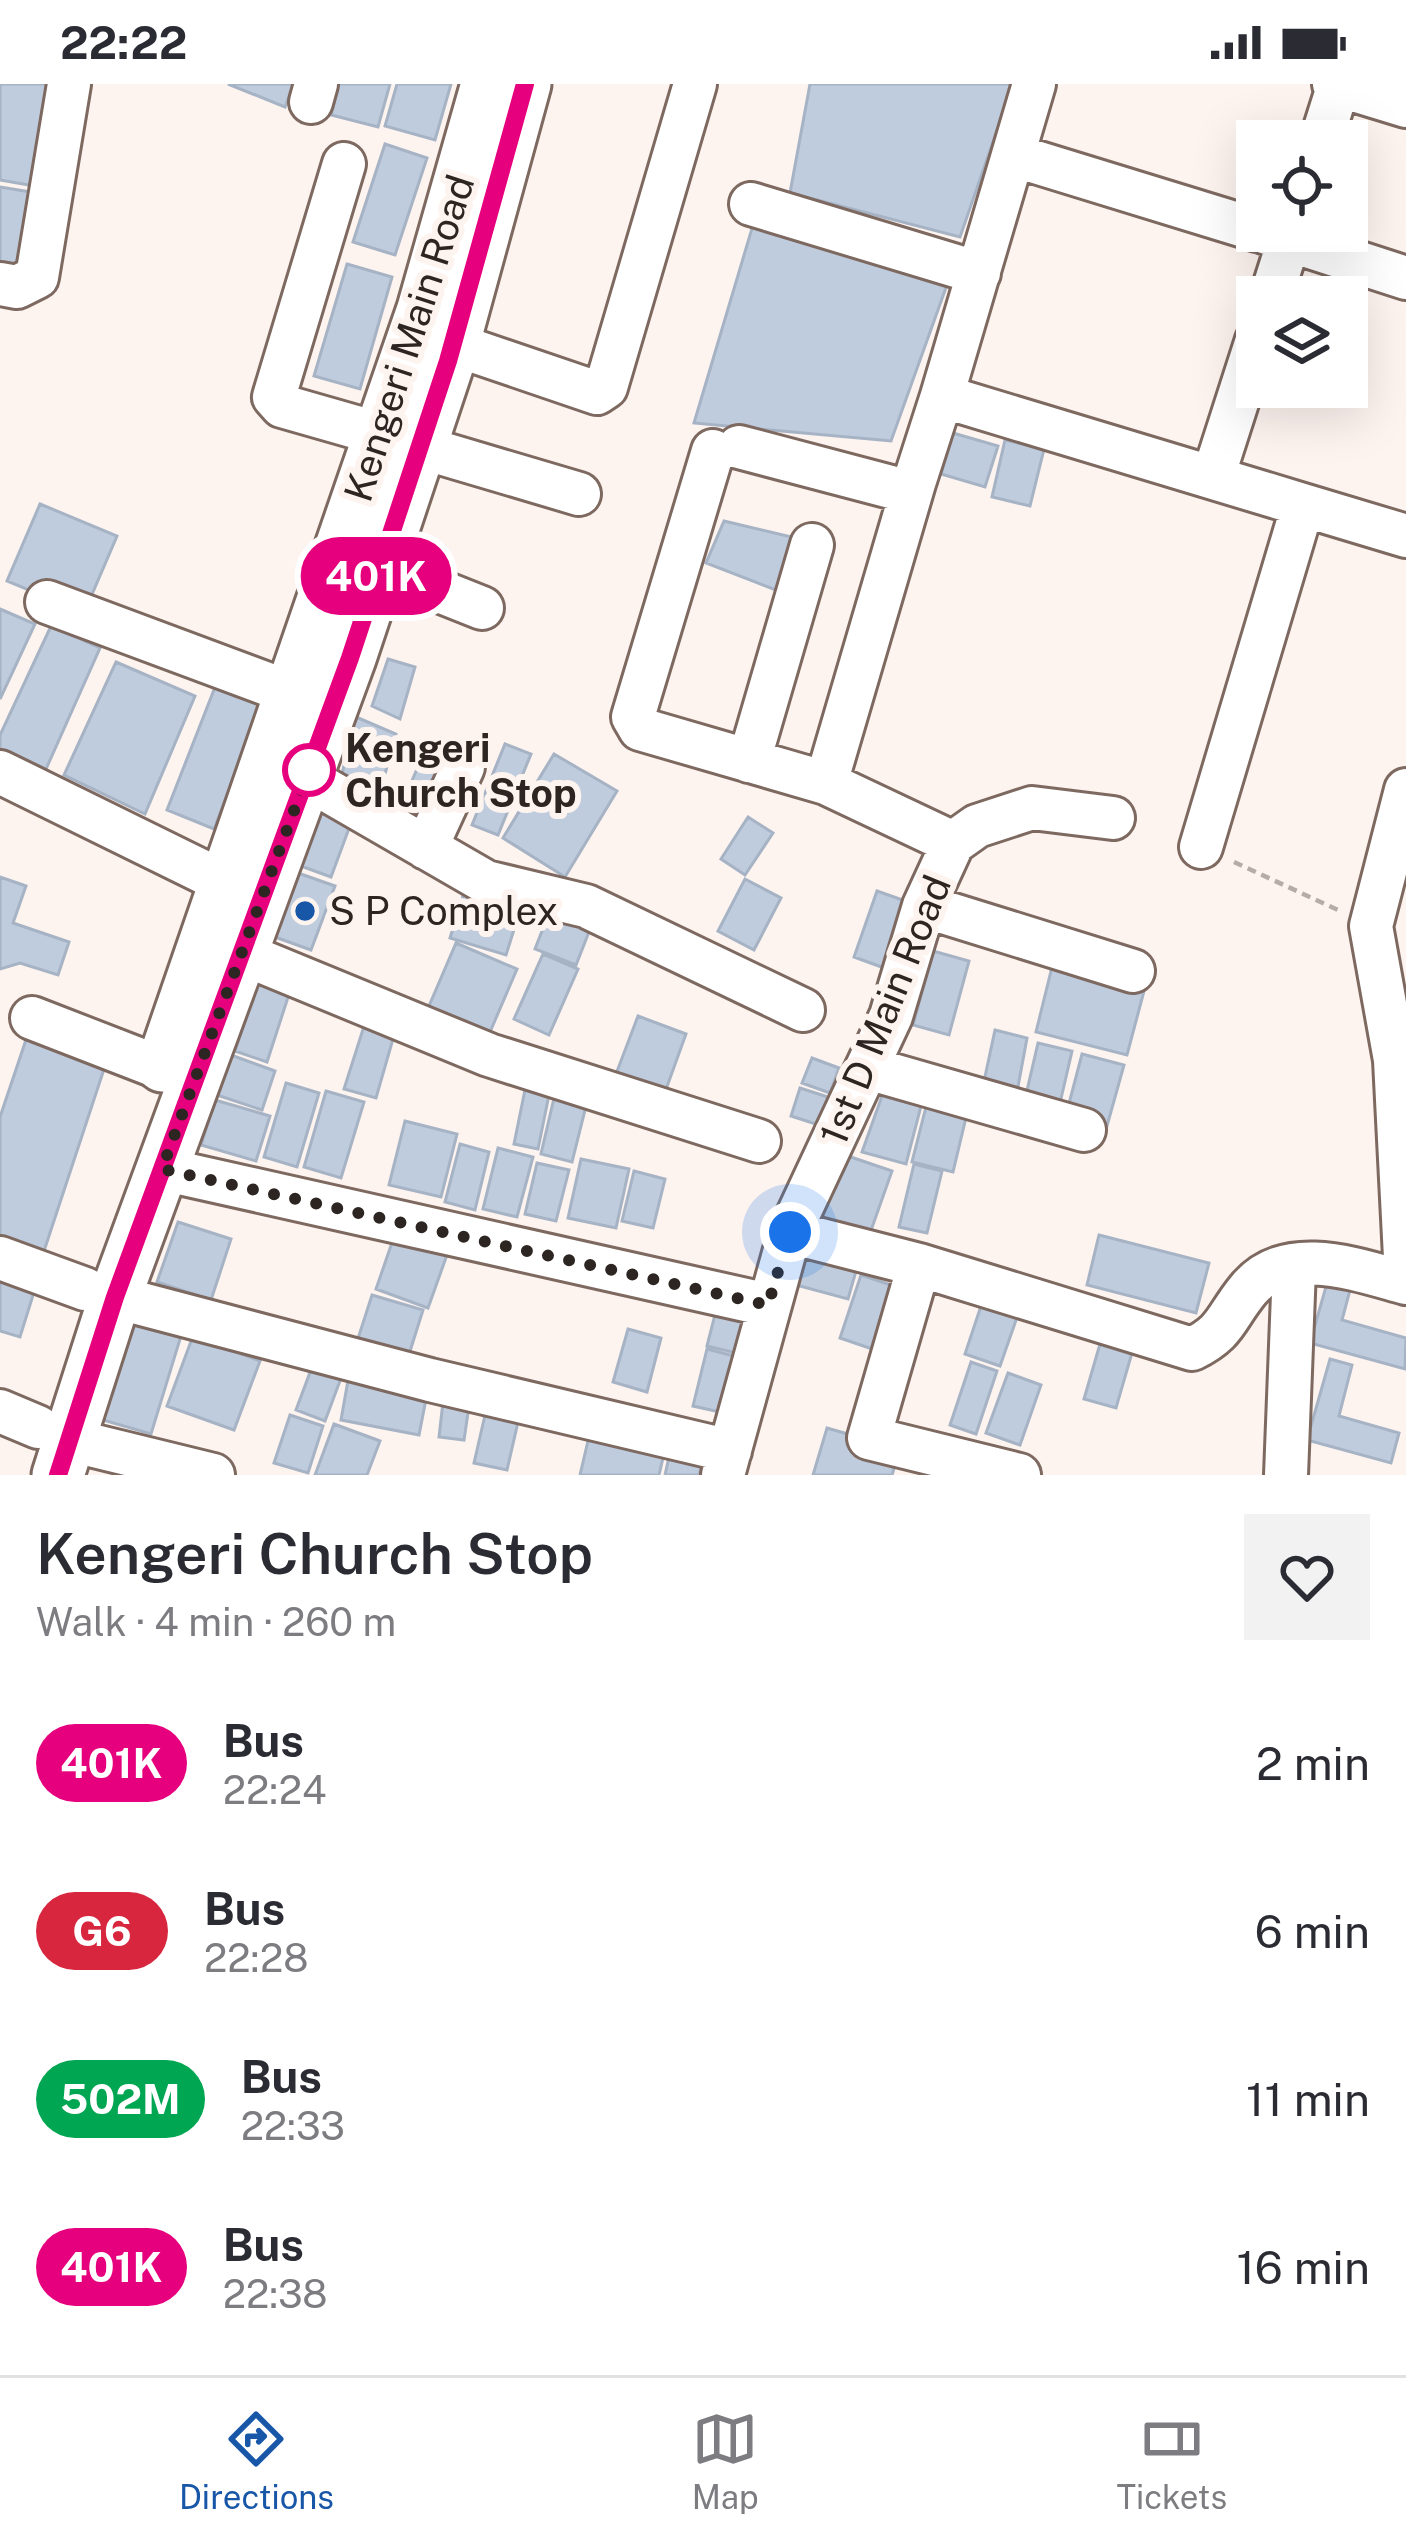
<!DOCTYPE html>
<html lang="en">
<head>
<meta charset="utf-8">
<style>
  :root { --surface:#fff; --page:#f2f2f3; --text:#2b2b33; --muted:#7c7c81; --line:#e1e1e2; --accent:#1857a8 }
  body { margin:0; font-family:"Public Sans",sans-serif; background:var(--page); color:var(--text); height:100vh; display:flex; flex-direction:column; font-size:45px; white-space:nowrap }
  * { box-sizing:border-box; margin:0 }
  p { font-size:39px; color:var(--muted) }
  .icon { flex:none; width:66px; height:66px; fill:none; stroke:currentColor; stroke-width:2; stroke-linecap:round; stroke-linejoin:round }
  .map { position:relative; height:1391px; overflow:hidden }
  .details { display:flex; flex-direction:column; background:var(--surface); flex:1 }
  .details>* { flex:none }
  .badge { padding:0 24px; border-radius:39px; font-size:42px; line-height:78px }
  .tools { position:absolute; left:1236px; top:36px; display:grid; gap:24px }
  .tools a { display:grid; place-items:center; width:132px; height:132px; border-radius:0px; background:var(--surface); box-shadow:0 12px 48px #0002; font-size:60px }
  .you { position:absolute; width:60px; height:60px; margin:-30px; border:9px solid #fff; border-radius:50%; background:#1a73e8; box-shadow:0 0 0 18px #1a73e833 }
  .map>.badge { position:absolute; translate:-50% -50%; box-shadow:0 0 0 6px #fff }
  .round { display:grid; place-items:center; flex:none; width:126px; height:126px; border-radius:0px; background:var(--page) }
  .summary { display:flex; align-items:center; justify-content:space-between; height:204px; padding:0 36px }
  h1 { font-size:57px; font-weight:600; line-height:90px }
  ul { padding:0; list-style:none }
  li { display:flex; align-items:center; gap:36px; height:168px; padding:0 36px }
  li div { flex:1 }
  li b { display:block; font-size:45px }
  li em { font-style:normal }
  li .badge { min-width:132px; font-weight:700; text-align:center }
  .status { display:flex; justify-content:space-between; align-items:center; height:84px; padding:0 60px; background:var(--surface); direction:ltr }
  .status svg { height:33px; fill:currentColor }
  .dock { display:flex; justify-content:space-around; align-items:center; height:168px; border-top:3px solid var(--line); background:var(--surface); font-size:33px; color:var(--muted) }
  .dock a { display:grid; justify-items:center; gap:6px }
  .dock .selected { color:var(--accent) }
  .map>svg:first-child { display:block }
  .building { fill:#bfccde; stroke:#a6b3c5; stroke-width:3 }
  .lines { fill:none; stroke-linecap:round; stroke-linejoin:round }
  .minor-casing { stroke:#7d6960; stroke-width:48 }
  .major-casing { stroke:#7d6960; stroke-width:57 }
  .path { stroke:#b5aca8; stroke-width:4.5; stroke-dasharray:9 6; stroke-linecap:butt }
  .minor { stroke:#fff; stroke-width:42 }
  .major { stroke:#fff; stroke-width:51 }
  .line-casing { stroke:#fff; stroke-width:27 }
  .line { stroke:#e6007e; stroke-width:18 }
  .walk { stroke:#2d2521; stroke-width:12; stroke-dasharray:0 21.6 }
  .stop-dot { fill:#fff; stroke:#e6007e; stroke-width:6 }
  .poi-dot { fill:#1857a8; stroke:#fdf3ef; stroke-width:4.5 }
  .labels { text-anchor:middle; stroke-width:12; stroke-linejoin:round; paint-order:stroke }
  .street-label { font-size:39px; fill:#2d2521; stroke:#fdf3ef }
  .stop-label { font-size:39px; font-weight:bold; fill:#2d2521; stroke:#fdf3ef; text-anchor:start }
  .poi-label { font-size:39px; fill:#2d2521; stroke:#fdf3ef; text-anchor:start }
</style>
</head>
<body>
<div class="status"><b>22:22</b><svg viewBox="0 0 49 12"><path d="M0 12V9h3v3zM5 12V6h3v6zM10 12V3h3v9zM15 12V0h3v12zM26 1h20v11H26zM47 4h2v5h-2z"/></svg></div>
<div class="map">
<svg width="1406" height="1391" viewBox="0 0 1406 1391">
  <rect width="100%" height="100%" fill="#fdf3ef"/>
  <path class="building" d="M0 0H64L46 104 0 96Z
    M228 0H294L285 23Z
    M339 0H390L378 43 331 31Z
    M397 0H451L435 56 385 42Z
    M810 0H1013L960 153 790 109Z
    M385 60 427 74 395 171 353 158Z
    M0 103 43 110 28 195 0 190Z
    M753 141 948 198 891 357 694 339Z
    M347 180 392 193 360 305 314 292Z
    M953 349 998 362 985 403 941 390Z
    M1005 356 1044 365 1030 422 992 413Z
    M40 420 117 452 84 529 7 497Z
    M724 437 796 454 781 508 706 479Z
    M0 525 35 540 0 615Z
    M51 542 100 564 46 685 0 664V651Z
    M388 575 415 583 400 635 372 622Z
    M116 578 195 612 145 730 64 691Z
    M219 593 266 611 214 745 167 726Z
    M356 633 396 650 376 723 339 702Z
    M505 660 531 670 498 751 472 741Z
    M554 670 617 707 565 793 503 754Z
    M420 678 453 693 435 734 402 720Z
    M321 728 351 739 331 793 301 782Z
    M748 733 773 749 745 791 721 775Z
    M298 789 335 802 311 866 275 853Z
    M0 793 26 802 13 839 69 858 58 891 20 879 0 885Z
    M745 795 781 814 754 866 718 847Z
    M466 802 522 820 506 871 450 854Z
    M877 807 911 819 887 885 854 873Z
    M553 819 594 835 576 881 535 865Z
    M456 859 517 885 487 955 426 929Z
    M933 867 969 877 949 951 913 941Z
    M543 870 578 885 549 951 514 935Z
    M1052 883 1144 907 1127 971 1036 948Z
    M261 890 292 901 267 978 235 967Z
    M638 932 686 950 665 1008 616 990Z
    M365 939 395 948 376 1014 344 1005Z
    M30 944 109 970 43 1170 0 1156V1033Z
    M995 946 1027 954 1017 1008 983 1002Z
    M1038 959 1072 967 1060 1019 1026 1011Z
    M1082 970 1124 981 1107 1042 1066 1031Z
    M231 971 275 987 262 1026 217 1011Z
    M812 974 839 984 830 1009 802 999Z
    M527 996 551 1001 538 1065 514 1060Z
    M286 999 319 1009 297 1083 264 1073Z
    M800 1004 831 1014 822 1042 791 1032Z
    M326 1007 364 1018 341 1094 304 1083Z
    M882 1012 921 1022 906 1080 862 1068Z
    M554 1014 586 1022 572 1078 541 1070Z
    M928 1015 968 1025 953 1088 912 1078Z
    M215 1016 270 1032 256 1077 201 1061Z
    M405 1037 457 1050 441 1113 389 1101Z
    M460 1060 489 1068 475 1126 445 1118Z
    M498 1064 533 1073 517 1133 483 1125Z
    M845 1071 892 1087 869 1152 822 1135Z
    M581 1075 629 1085 616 1144 568 1134Z
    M537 1079 569 1086 556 1137 525 1130Z
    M914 1080 942 1087 927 1149 899 1143Z
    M634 1087 665 1095 653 1144 622 1137Z
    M178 1138 231 1155 211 1216 157 1198Z
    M395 1150 448 1168 428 1224 376 1205Z
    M1099 1151 1209 1179 1196 1229 1087 1201Z
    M808 1158 860 1173 848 1215 796 1201Z
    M1331 1185 1354 1191 1342 1236 1406 1254 1405 1285 1310 1259Z
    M861 1191 906 1206 884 1269 840 1254Z
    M0 1197 34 1208 20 1253 0 1247Z
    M985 1210 1021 1222 1000 1282 965 1270Z
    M372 1211 423 1226 405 1283 354 1267Z
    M719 1215 759 1224 748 1272 707 1262Z
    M137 1228 184 1242 151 1350 103 1336Z
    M628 1245 661 1254 647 1308 613 1298Z
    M1104 1246 1136 1255 1116 1324 1084 1315Z
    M193 1252 260 1277 234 1346 167 1322Z
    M707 1265 746 1275 733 1331 693 1322Z
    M315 1275 344 1286 325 1337 296 1326Z
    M1330 1275 1352 1281 1339 1332 1399 1349 1391 1379 1307 1356Z
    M971 1278 997 1287 976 1350 950 1341Z
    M350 1285 429 1300 419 1351 341 1336Z
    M1008 1289 1041 1301 1020 1361 986 1349Z
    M443 1318 469 1322 464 1356 439 1353Z
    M488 1318 521 1325 507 1386 474 1379Z
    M290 1331 323 1342 308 1389 274 1379Z
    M334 1340 380 1357 367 1391H315Z
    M591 1344 666 1361 659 1391H580Z
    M827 1344 900 1365 892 1391H813Z
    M671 1364 704 1372 699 1391H665Z"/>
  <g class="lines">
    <defs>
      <path id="minor" d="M1034 0 942 312 1303 421
        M1334 0 1406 22
        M311 18 316 0
        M1321 57 1339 0
        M1016 72 1257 146
        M344 80 274 313 282 322 380 350
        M751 120 979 189
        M1261 147 1406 194
        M0 200 17 203 37 193 69 0
        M1271 213 1292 147
        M453 260 597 309 606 303 695 0
        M417 362 579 410
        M739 363 906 407 914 399 942 312
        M713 367 633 633 640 645 826 699 953 759
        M1213 393 1257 256
        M379 483 482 524
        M47 518 291 609
        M749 677 812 461
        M0 688 254 813
        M306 694 486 798 586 822 803 926
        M826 699 914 399
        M1406 706 1371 842 1395 976 1406 1193
        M1201 763 1303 421 1406 452
        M426 764 463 683
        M924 822 1133 887
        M241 869 489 971 759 1057
        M32 934 161 984
        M868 984 1084 1046
        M162 1085 768 1221
        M790 1148 919 1181 1192 1265C1227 1248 1225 1234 1248 1206 1286 1159 1358 1186 1406 1199
        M0 1174 85 1205
        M919 1181 869 1354 1019 1391
        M115 1213 430 1296 730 1367
        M0 1327 38 1343
        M70 1356 213 1391
        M723 1391 790 1148 891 932 924 822 953 759 977 742 1032 724 1113 734
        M1286 1391 1294 1184"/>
      <path id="major" d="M162 982 423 225 487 0
        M58 1391 115 1213 350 574 449 277 525 0"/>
    </defs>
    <use href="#minor" class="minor-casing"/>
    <use href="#major" class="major-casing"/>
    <path class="path" d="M1234 778 1338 826"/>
    <use href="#minor" class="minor"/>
    <use href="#major" class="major"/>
  </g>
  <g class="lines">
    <defs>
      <path id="line" d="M58 1391 115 1213 350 574 448 277 525 0"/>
    </defs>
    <use href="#line" class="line-casing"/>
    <use href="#line" class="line"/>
    <path class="walk" d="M309 686 162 1085 768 1221 790 1148"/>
  </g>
  <circle class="stop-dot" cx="309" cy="686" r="24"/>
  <circle class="poi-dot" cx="305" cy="827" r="12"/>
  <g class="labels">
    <g class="street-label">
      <text transform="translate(409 254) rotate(-72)" y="14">Kengeri Main Road</text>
      <text transform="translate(885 926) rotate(-68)" y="14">1st D Main Road</text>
    </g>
    <g class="stop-label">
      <text x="345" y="678">Kengeri<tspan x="345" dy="45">Church Stop</tspan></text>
    </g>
    <g class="poi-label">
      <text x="329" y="841">S P Complex</text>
    </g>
  </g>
</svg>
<div class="tools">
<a><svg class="icon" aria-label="locate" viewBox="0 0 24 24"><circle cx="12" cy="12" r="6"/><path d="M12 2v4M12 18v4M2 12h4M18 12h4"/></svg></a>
<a><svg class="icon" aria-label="layers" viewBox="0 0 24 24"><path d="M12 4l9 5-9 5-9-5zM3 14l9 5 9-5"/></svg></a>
</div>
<div class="you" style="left:790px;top:1148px"></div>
<b class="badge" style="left:376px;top:492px;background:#e6007e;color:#fff">401K</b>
</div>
<section class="details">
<div class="summary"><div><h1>Kengeri Church Stop</h1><p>Walk · 4 min · 260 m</p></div><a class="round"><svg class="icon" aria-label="heart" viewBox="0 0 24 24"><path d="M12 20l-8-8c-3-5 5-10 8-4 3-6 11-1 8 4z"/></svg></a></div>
<ul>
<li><span class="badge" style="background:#e6007e;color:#fff">401K</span><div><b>Bus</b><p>22:24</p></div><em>2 min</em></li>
<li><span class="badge" style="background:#d7263d;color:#fff">G6</span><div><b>Bus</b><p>22:28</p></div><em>6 min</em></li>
<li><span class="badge" style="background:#00a651;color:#fff">502M</span><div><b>Bus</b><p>22:33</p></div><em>11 min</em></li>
<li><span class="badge" style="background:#e6007e;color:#fff">401K</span><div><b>Bus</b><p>22:38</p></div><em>16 min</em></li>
</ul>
</section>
<nav class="dock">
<a class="selected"><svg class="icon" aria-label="directions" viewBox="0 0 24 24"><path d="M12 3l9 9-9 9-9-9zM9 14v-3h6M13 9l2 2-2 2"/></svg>Directions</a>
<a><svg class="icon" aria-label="map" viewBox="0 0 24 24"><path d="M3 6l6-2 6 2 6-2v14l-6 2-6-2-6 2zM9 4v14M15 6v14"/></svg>Map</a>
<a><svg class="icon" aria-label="tickets" viewBox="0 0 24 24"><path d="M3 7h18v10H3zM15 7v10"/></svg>Tickets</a>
</nav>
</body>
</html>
